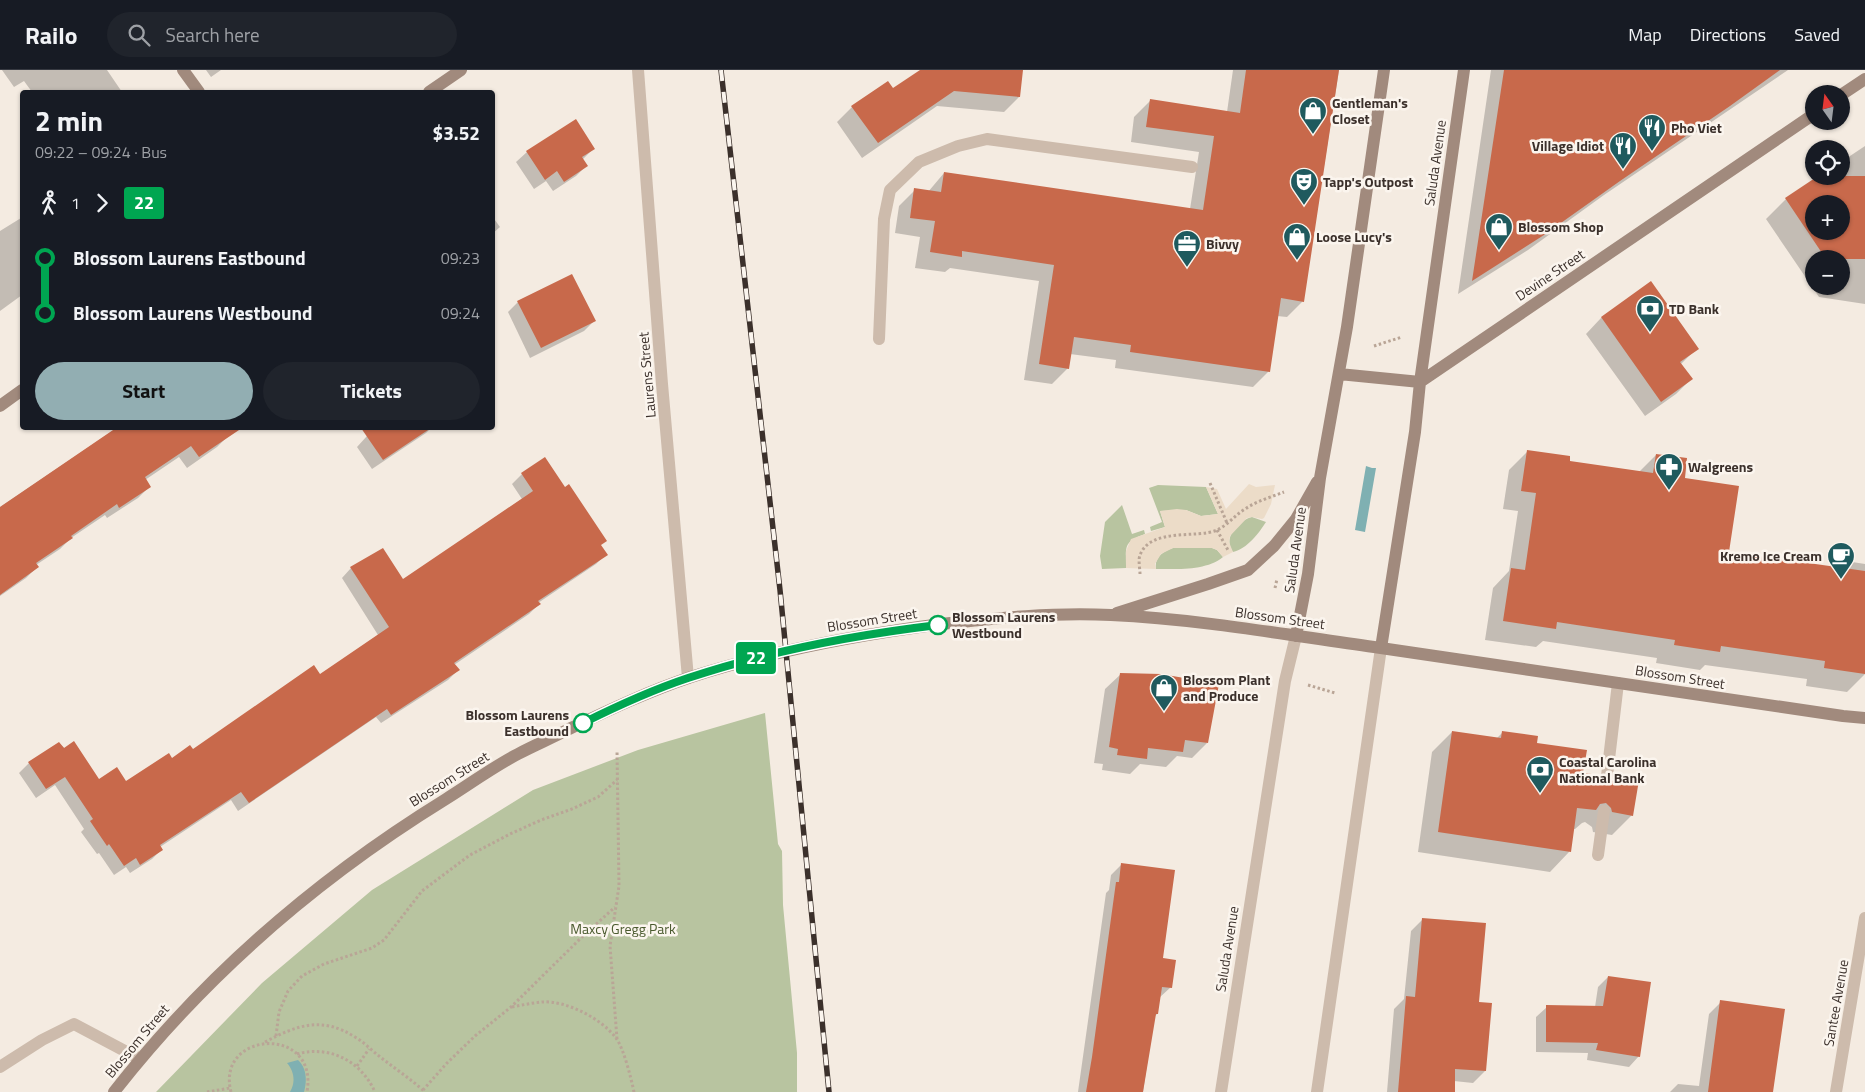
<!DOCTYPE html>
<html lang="en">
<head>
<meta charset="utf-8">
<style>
  :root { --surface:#171b24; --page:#20242c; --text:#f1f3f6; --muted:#9ea1a6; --line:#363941; --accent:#92aeb2 }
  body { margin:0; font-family:"Titillium Web",sans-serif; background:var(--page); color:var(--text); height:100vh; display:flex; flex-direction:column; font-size:19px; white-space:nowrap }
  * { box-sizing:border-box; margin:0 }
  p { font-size:16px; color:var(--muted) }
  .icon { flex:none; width:28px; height:28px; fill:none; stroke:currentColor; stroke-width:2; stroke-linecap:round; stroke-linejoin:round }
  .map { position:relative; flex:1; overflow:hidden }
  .details { position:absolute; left:20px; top:20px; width:475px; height:340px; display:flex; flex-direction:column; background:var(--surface); border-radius:5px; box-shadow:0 1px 4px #0004 }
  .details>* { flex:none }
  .badge { padding:0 10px; border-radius:4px; font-size:18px; line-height:32px }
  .needle { width:32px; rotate:346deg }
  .buttons { position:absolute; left:1805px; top:15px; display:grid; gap:10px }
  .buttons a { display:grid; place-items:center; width:45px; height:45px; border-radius:50%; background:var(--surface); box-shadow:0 1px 4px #0004; font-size:25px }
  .map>.badge { position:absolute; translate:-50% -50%; box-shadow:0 0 0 2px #fff }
  .legs { display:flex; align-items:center; gap:8px; height:55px; padding:0 15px; font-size:16px }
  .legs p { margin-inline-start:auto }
  .headline { display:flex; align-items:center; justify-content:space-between; height:85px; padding:0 15px }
  h1 { font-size:28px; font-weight:700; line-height:38px }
  .action { display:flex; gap:10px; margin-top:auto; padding:10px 15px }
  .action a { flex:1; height:58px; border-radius:30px; background:var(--accent); color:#111; font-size:20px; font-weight:700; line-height:58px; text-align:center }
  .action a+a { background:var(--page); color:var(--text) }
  ul { padding:0 15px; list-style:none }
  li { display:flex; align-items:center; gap:18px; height:55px; font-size:19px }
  li i { display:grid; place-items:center; width:8px; height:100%; margin:0 6px; background:currentColor }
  li i::after { content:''; width:12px; height:12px; margin:-6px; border:4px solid; border-radius:50%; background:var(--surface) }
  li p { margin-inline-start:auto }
  li:first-child i { background:linear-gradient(#0000 50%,currentColor 0) }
  li:last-child i { background:linear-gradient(currentColor 50%,#0000 0) }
  header { display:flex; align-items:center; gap:30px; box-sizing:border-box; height:70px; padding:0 25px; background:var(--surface); border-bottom:1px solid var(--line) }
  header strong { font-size:24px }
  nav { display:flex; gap:28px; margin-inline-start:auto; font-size:18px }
  .search { width:350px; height:45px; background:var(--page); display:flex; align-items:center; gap:12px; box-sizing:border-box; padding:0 18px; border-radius:28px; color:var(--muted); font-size:19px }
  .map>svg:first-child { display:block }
  .green { fill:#b8c4a0 }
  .plaza { fill:#ecdcc8 }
  .water { fill:#7fb0b2 }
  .shadow { fill:#0003; fill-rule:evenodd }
  .building { fill:#c8694b; fill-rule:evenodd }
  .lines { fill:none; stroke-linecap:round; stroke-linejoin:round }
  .path { stroke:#b9a596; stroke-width:3; stroke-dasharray:2.5 2.5; stroke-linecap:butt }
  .lane { stroke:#cdbbac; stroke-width:12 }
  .street { stroke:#cdbbac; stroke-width:12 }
  .secondary { stroke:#a18a7d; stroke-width:12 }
  .rail-casing { stroke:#3b302b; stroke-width:5.5 }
  .rail { stroke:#fbf5ee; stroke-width:4; stroke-dasharray:11; stroke-linecap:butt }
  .line-1-casing { stroke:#fff; stroke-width:11 }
  .line-1 { stroke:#00a651; stroke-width:8 }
  .stop-1-dot { fill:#fff; stroke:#00a651; stroke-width:2.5 }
  .labels { text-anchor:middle; stroke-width:5; stroke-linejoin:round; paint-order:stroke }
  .poi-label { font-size:14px; font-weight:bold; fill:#3b302b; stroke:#fbf5ee; text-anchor:start }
  .street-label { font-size:14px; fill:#3b302b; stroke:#fbf5ee }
  .stop-label { font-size:14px; font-weight:bold; fill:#3b302b; stroke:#fbf5ee; text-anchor:start }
  .park-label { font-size:14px; fill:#4a5a2e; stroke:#fbf5ee }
</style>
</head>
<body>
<header>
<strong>Railo</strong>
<div class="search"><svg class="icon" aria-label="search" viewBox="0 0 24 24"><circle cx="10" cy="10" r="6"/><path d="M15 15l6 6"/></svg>Search here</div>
<nav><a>Map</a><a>Directions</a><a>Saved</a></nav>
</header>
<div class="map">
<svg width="1865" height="1022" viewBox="0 0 1865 1022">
  <rect width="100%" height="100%" fill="#f4ebe1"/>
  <path class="green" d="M1158 415 1206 417 1218 444 1201 446 1186 440 1160 441 1165 457 1151 461 1150 457 1162 452 1149 418Z
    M1122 435 1132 464 1144 460 1145 464C1123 472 1126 476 1126 498L1102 499 1100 486 1105 452Z
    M1252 447 1266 452C1259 463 1247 479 1233 482 1222 468 1239 450 1252 447Z
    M1173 478H1212L1217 480 1223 487C1206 501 1177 499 1156 499 1154 487 1164 481 1173 478Z
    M765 643 778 774 782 781 783 835 797 983V1022H156L262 913 372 820 533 720 638 680Z"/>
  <path class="plaza" d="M1249 414 1256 417 1275 415 1271 434 1264 448 1262 449 1252 447 1247 448 1230 466 1229 472 1233 482 1223 487 1217 480 1212 478H1173L1161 484 1155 494 1156 499 1126 498V481L1131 469 1165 457 1160 441 1177 439 1186 440 1201 446 1218 444 1206 417 1217 419 1226 439Z"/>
  <path class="water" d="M1366 396 1372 398H1376L1365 462 1355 460Z
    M298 990C307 998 307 1011 304 1022H290C296 1012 294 1001 287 993Z"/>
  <path class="shadow" d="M2 0H107L122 22H32L24 11 14 17Z
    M206 0H221L211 7Z
    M922 0H1022L1019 27 1004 42 937 36 862 88 837 52 852 37 893 20Z
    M1233 0H1339L1303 231 1287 247 1277 246 1269 301 1253 317 1115 298 1116 290 1070 284 1068 298 1052 314 1024 310 1039 211 950 198 945 202 915 198 920 167 895 163 899 136 915 120 928 122 944 103 1190 139 1199 82 1131 72 1134 47 1150 31 1227 42Z
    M1491 0H1788L1604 125 1528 180 1458 224Z
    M1865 76V234L1819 227 1766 149 1786 129 1820 106H1841V92ZM1814 134H1841V161H1814ZM1814 189H1841V216H1814Z
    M594 78 582 90 586 96 576 106 553 121 546 111 534 119 516 92 527 82Z
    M492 146 500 157 492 164Z
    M21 148 22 225 0 241V161Z
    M1651 213 1697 278 1681 294 1691 309 1676 324 1645 346 1586 264 1601 248Z
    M518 232 594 251 584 261 530 288 508 242Z
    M117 358H238L227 364 228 366 217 377 187 398 179 387 145 410 150 416 138 428 107 448 105 445 71 468 60 479 36 495 37 497 26 508 0 526V437Z
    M371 358H431L426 363 372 399 357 377 367 366Z
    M1528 381 1568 392 1639 402 1656 385 1683 409 1728 483 1839 499 1846 491 1865 494V604L1847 622 1806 616 1807 609 1705 595 1700 600 1656 593 1657 588 1543 571 1536 577 1485 570 1493 518 1509 501 1518 441 1503 439 1509 400Z
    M522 404 600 476 606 484 596 494 538 533 539 534 529 544 454 595 458 600 448 610 381 653 376 647 238 741 231 730 160 777 162 779 152 789 130 803 126 797 114 805 99 783 97 784 81 762 84 759 55 715 36 728 19 703 29 693 59 673 99 710 126 712 193 681 320 606 378 565 342 508 351 498 402 511 522 429 512 414Z
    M1121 604 1207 673 1192 688 1177 686 1166 697 1140 694 1130 704 1102 700 1103 694 1094 693 1105 619Z
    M1452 662 1496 669 1502 663 1535 674 1582 704 1599 710 1632 745 1612 765 1593 762 1592 757 1585 752 1582 753 1575 759H1573L1569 782 1550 802 1418 782 1432 682Z
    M1122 794 1162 889 1171 917 1159 928 1157 944 1154 947 1143 1022H1078L1106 823 1109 820 1111 805Z
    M1423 849 1477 933 1485 1001 1473 1013 1454 1011V1022H1387L1394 939 1404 929 1411 861Z
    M1608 907 1639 986 1629 997 1587 990 1588 983 1536 982V947L1547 937H1595L1598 917Z
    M1721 932 1772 1022H1670L1678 1014 1699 1016 1709 944Z"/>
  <path class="building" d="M920 0H1023L1020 27 954 21 878 73 851 36 888 11 893 18Z
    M1246 0H1339L1304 232 1281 228 1270 302 1130 282 1131 275 1074 267 1069 299 1039 294 1054 195 962 181V187L930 182 935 151 910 148 914 118 941 122 944 102 1203 140 1214 66 1146 57 1150 29 1240 43Z
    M1504 0H1780L1730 36 1620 111 1544 165 1472 211Z
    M576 49 595 79 582 87 588 96 564 112 557 101 545 110 526 81Z
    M1818 106H1865V189H1826L1785 128ZM1814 134H1841V161H1814Z
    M572 204 596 251 541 278 517 231Z
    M1651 211 1699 279 1680 292 1693 309 1661 332 1601 247Z
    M116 358H242L199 387 191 376 145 407 151 417 119 438 117 434 71 466 73 468 36 493 39 497 0 525V437Z
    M361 358H431L383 390Z
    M1527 380 1570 386V391L1653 403 1656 384 1687 388 1685 408 1739 416 1729 482 1865 501V604L1824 598 1825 591 1721 576 1720 582 1674 575 1675 570 1557 552 1556 559 1503 551 1511 498 1525 500 1536 423 1521 421Z
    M545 387 565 417 569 414 607 471 601 475 608 485 538 531 541 534 454 593 460 600 391 645 387 639 249 733 241 722 160 775 163 780 140 795 136 788 124 796 109 774 107 776 90 751 93 749 65 707 46 719 28 692 59 672 64 678 74 671 99 709 117 697 126 711 169 683 172 688 190 675 193 679 314 595 320 604 389 557 350 497 383 478 403 509 533 421 521 403Z
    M1120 603 1161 604 1219 614 1208 673 1185 670 1183 682 1148 678 1147 689 1117 685 1118 679 1109 677Z
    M1452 661 1501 668 1502 661 1538 666 1537 673 1587 680 1583 703 1599 705 1600 710 1606 714 1611 713 1615 707 1639 710 1633 746 1612 742 1611 738 1606 733 1600 734 1596 740 1577 738 1571 782 1438 762Z
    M1121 793 1175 800 1163 888 1176 890 1172 918 1162 917 1158 944H1156L1143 1022H1086L1092 987 1116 812H1119Z
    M1422 848 1486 853 1479 932 1492 933 1486 1001 1455 999V1022H1398L1406 926 1415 927Z
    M1608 906 1651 912 1640 987 1596 980 1598 973 1546 972V935L1603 936Z
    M1720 930 1785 939 1773 1022H1708Z"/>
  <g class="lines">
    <path class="path" d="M1374 276 1402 267
      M1210 413 1227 453
      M1217 460 1229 482
      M1140 504C1140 499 1138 490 1140 485 1151 457 1197 469 1217 460 1228 455 1235 445 1245 439 1257 431 1271 427 1284 422
      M1275 518 1277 509
      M1308 615 1335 623
      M512 937C522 935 532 933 542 932 566 930 602 949 616 968 624 979 631 1008 634 1022
      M276 966 279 942 288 921 302 906 324 894 372 878 384 870 422 821 470 785 510 764 541 750 572 739 598 727 617 710
      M617 969 610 876 619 816 617 680
      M265 972C297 955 322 946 355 967 364 972 371 980 379 986 394 998 411 1009 425 1022
      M297 984C330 975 361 991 375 1022
      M357 996 369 979
      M423 1020 447 993 475 966 511 937 581 868 615 837
      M207 1022 230 1018
      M231 1022C215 961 319 954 307 1022"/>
    <path class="lane" d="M879 269 884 149 890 120 919 92 958 76 987 69 1192 97
      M1607 706 1618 613
      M1598 785 1604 741"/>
    <path class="street" d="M638 0 662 314 688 608
      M0 997 42 970 74 954 140 989
      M1221 1022 1285 611 1296 566
      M1317 1022 1381 578
      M1836 1022 1865 848"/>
    <path class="secondary" d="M183 0 199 22
      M429 22 461 0
      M1841 25 1865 9
      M1339 304 1420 312 1814 44
      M0 336 22 320
      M1117 543 1208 514 1248 500 1274 476 1296 449 1317 412
      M1296 566 1308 504 1320 408 1347 257 1384 0
      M1381 578 1415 362 1420 312 1464 0
      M114 1022C207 903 318 808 446 729 470 714 493 697 518 684 535 675 552 668 569 659 609 640 649 621 691 607 772 581 857 565 941 554 997 548 1054 542 1111 545 1199 549 1287 565 1374 577 1531 599 1687 623 1843 646L1865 648"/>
    <defs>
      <path id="rail" d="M721 0 780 520 829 1022"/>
    </defs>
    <use href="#rail" class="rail-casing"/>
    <use href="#rail" class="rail"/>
  </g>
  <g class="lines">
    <defs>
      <path id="line-1" d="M583 653C617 636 652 620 688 608 769 581 854 565 938 555"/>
    </defs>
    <use href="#line-1" class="line-1-casing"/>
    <use href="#line-1" class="line-1"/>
  </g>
  <defs>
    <symbol id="shop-pin" viewBox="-11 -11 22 30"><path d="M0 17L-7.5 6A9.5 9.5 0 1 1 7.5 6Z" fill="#1f5a5e" stroke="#fbf5ee"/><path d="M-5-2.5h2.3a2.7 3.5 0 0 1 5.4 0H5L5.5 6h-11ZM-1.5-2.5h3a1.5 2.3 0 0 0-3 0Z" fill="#fff"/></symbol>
    <symbol id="restaurant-pin" viewBox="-11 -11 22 30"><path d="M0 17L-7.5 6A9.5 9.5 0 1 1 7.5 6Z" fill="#1f5a5e" stroke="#fbf5ee"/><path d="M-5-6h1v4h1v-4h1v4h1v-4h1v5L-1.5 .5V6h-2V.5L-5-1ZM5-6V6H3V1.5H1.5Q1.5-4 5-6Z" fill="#fff"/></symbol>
    <symbol id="theatre-pin" viewBox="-11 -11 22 30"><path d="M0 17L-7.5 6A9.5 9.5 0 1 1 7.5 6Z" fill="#1f5a5e" stroke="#fbf5ee"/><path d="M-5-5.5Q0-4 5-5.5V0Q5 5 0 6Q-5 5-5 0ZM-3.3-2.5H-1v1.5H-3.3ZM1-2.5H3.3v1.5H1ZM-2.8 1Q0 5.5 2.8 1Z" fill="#fff"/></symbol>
    <symbol id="office-pin" viewBox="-11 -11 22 30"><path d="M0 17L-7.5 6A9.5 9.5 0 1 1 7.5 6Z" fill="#1f5a5e" stroke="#fbf5ee"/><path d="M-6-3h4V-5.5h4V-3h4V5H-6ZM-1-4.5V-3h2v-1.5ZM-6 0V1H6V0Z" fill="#fff"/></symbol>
    <symbol id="bank-pin" viewBox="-11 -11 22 30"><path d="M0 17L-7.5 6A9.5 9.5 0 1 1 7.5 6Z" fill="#1f5a5e" stroke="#fbf5ee"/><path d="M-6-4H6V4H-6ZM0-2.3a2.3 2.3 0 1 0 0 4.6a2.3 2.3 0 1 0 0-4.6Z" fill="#fff"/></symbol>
    <symbol id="pharmacy-pin" viewBox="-11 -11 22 30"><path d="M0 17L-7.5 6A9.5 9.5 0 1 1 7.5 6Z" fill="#1f5a5e" stroke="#fbf5ee"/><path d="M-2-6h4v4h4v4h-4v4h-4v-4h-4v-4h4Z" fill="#fff"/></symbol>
    <symbol id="cafe-pin" viewBox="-11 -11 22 30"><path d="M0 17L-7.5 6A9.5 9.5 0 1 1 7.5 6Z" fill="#1f5a5e" stroke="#fbf5ee"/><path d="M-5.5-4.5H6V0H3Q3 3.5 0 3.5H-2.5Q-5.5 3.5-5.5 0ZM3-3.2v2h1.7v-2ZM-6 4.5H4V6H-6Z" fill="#fff"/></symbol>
  </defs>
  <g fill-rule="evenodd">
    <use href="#shop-pin" x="1297" y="25" width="32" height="43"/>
    <use href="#restaurant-pin" x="1636" y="42" width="32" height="43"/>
    <use href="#restaurant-pin" x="1607" y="60" width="32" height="43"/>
    <use href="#theatre-pin" x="1288" y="96" width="32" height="43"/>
    <use href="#shop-pin" x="1483" y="141" width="32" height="43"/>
    <use href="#shop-pin" x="1281" y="151" width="32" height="43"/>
    <use href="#office-pin" x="1171" y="158" width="32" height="43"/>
    <use href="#bank-pin" x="1634" y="223" width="32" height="43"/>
    <use href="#pharmacy-pin" x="1653" y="381" width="32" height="43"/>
    <use href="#cafe-pin" x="1825" y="470" width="32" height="43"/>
    <use href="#shop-pin" x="1148" y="602" width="32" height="43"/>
    <use href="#bank-pin" x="1524" y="684" width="32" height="43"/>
  </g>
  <g class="stop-1-dot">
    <circle cx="938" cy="555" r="9"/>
    <circle cx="583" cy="653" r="9"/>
  </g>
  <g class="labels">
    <g class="poi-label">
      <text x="1332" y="38">Gentleman's<tspan x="1332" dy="16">Closet</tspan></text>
      <text x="1671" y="63">Pho Viet</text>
      <text x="1604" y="81" text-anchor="end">Village Idiot</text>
      <text x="1323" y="117">Tapp's Outpost</text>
      <text x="1518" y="162">Blossom Shop</text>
      <text x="1316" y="172">Loose Lucy's</text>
      <text x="1206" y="179">Bivvy</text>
      <text x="1669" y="244">TD Bank</text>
      <text x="1688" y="402">Walgreens</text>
      <text x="1822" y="491" text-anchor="end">Kremo Ice Cream</text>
      <text x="1183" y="615">Blossom Plant<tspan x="1183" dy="16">and Produce</tspan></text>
      <text x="1559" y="697">Coastal Carolina<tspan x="1559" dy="16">National Bank</tspan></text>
    </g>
    <g class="street-label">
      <text transform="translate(1435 93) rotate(-82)" y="5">Saluda Avenue</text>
      <text transform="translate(1550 205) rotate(-34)" y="5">Devine Street</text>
      <text transform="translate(647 305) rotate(-95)" y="5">Laurens Street</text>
      <text transform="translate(1295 480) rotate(-82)" y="5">Saluda Avenue</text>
      <text transform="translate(1280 548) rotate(8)" y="5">Blossom Street</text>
      <text transform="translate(872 550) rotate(-9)" y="5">Blossom Street</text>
      <text transform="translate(1680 607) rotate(9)" y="5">Blossom Street</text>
      <text transform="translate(449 709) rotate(-32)" y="5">Blossom Street</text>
      <text transform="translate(1227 879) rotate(-81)" y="5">Saluda Avenue</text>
      <text transform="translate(1836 933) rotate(-80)" y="5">Santee Avenue</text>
      <text transform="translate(137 971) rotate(-50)" y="5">Blossom Street</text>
    </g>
    <g class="stop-label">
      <text x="952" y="552">Blossom Laurens<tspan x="952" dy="16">Westbound</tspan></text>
      <text x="569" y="650" text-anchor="end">Blossom Laurens<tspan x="569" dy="16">Eastbound</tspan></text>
    </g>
    <g class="park-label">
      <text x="623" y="864">Maxcy Gregg Park</text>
    </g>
  </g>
</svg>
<div class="buttons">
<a><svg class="needle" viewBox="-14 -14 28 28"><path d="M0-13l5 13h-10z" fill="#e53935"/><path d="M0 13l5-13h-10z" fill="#9ea1a6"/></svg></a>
<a><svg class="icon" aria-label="locate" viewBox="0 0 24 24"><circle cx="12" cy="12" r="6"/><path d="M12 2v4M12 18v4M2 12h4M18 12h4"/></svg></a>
<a>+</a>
<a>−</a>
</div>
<b class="badge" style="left:756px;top:588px;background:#00a651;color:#fff">22</b>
<section class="details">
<div class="headline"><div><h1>2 min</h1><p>09:22 – 09:24 · Bus</p></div><b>$3.52</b></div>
<div class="legs"><svg class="icon" aria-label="walk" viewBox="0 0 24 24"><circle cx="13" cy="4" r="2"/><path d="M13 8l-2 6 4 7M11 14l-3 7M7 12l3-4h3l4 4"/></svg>1<svg class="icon" aria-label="forward" viewBox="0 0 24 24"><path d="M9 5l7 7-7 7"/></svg><b class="badge" style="background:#00a651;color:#fff">22</b></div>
<ul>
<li><i style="color:#00a651"></i><b>Blossom Laurens Eastbound</b><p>09:23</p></li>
<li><i style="color:#00a651"></i><b>Blossom Laurens Westbound</b><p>09:24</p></li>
</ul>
<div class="action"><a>Start</a><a>Tickets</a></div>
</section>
</div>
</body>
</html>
